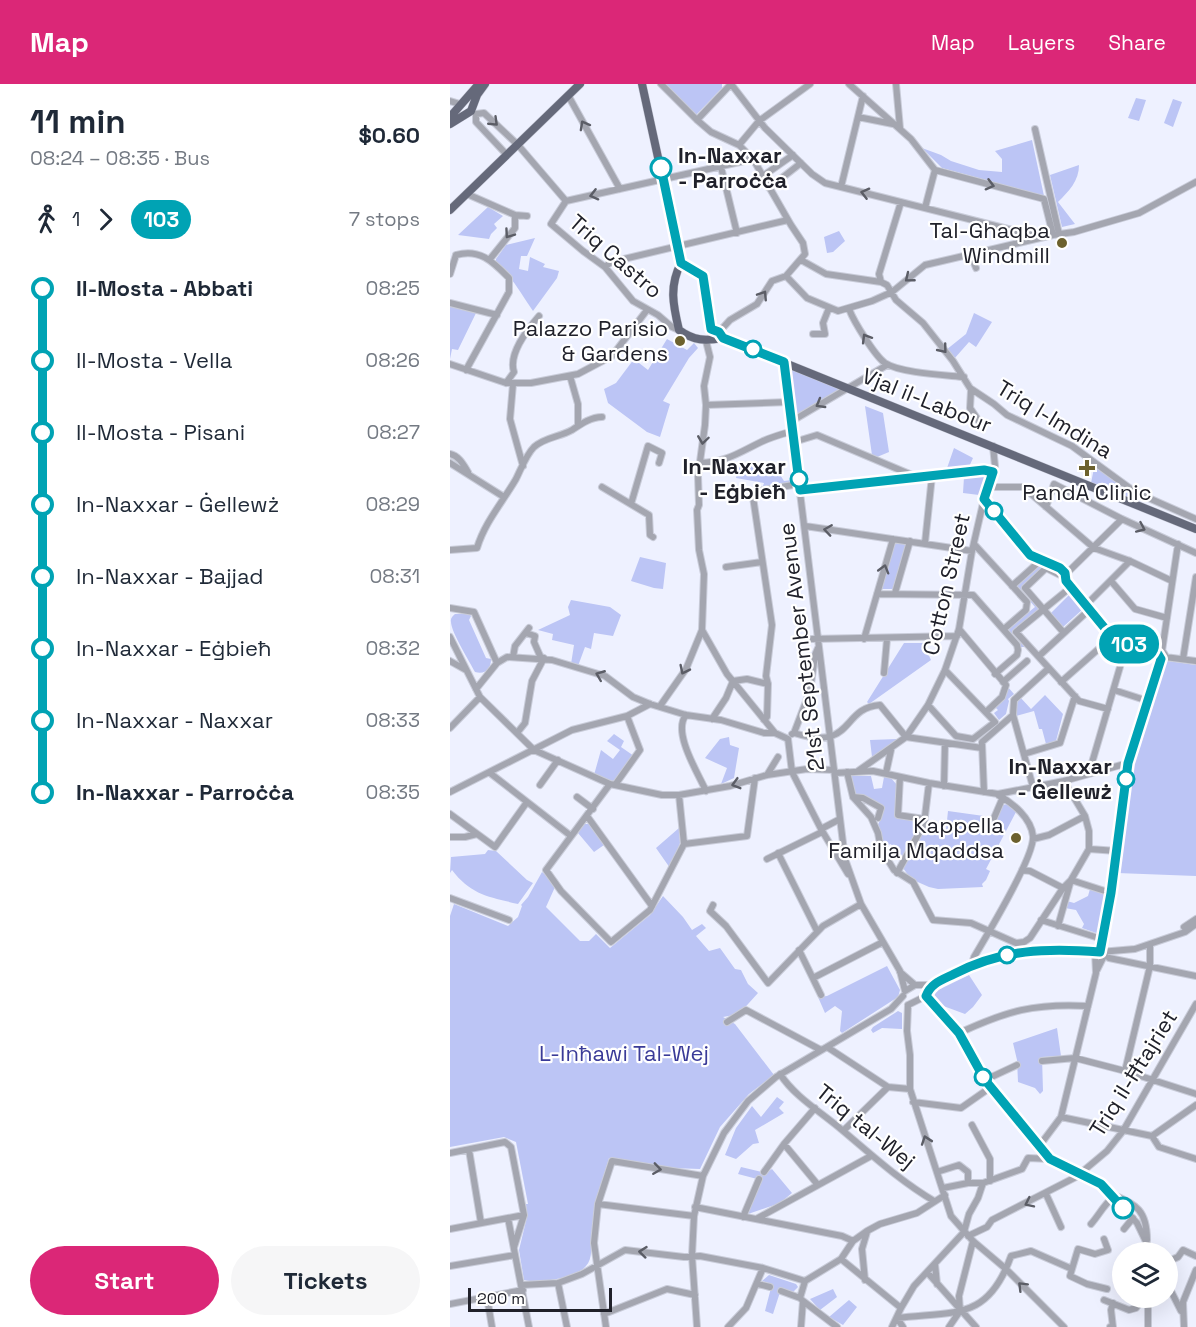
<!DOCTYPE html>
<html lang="en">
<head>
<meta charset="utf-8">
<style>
  :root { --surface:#fff; --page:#f6f6f7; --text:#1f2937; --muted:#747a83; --accent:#db2777 }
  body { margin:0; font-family:"Space Grotesk",sans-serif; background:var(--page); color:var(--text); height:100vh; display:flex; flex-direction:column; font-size:22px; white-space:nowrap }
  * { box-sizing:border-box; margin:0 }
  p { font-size:20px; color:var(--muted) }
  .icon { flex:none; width:33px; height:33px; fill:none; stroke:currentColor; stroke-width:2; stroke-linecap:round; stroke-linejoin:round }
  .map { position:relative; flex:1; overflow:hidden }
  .details { display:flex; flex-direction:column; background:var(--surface); width:450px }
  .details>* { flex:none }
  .badge { padding:0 12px; border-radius:20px; font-size:21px; line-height:39px }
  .tools { position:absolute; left:662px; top:1158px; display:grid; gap:12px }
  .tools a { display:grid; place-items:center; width:66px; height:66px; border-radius:50%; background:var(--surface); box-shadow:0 6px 24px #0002; font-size:30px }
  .scale { position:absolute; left:18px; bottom:15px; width:144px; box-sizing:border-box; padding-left:6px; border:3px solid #20212a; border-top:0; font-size:16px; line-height:21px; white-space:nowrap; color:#20212a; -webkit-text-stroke:4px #fff; paint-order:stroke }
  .map>.badge { position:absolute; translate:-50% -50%; box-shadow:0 0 0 3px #fff }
  .legs { display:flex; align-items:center; gap:9px; height:66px; padding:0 30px; font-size:20px }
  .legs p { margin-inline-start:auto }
  .overview { display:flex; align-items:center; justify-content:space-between; height:102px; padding:0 30px }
  h1 { font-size:33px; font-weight:600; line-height:45px }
  .button { display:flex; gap:12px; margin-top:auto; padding:12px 30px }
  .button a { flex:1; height:69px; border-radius:36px; background:var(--accent); color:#fff; font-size:24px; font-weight:600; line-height:69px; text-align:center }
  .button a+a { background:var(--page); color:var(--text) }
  ul { padding:0 30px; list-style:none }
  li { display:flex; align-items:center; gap:21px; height:72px; font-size:22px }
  li i { display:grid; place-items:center; width:9px; height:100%; margin:0 8px; background:currentColor }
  li i::after { content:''; width:15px; height:15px; margin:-8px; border:4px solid; border-radius:50%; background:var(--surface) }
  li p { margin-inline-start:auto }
  li:first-child i { background:linear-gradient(#0000 50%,currentColor 0) }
  li:last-child i { background:linear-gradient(currentColor 50%,#0000 0) }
  header { display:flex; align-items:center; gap:36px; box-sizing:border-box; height:84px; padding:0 30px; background:var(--accent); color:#fff }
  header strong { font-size:28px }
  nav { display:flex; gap:33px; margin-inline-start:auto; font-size:21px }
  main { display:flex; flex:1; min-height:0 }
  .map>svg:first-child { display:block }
  .green { fill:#bcc5f5 }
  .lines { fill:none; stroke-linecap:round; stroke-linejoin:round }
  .minor-casing { stroke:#c9ccd9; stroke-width:8 }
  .major-casing { stroke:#c9ccd9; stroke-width:9 }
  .minor { stroke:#a4a6b0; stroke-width:6 }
  .major { stroke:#65697a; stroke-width:8 }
  .oneway { stroke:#5b5d66 }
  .line-1-casing { stroke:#fff; stroke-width:14 }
  .line-1 { stroke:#00a3b4; stroke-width:9 }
  .stop-1-dot { fill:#fff; stroke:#00a3b4; stroke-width:3 }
  .poi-dot { fill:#6c612e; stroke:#fff; stroke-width:2 }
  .labels { text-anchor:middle; stroke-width:4.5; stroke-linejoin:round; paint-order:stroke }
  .stop-label { font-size:22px; font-weight:bold; fill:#20212a; stroke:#fff; text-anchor:end }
  .poi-label { font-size:22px; fill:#20212a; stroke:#fff; text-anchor:end }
  .street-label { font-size:22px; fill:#20212a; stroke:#fff }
  .park-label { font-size:22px; fill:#3a3b98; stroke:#fff }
</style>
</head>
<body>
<header>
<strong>Map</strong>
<nav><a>Map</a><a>Layers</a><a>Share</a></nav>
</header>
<main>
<section class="details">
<div class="overview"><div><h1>11 min</h1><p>08:24 – 08:35 · Bus</p></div><b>$0.60</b></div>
<div class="legs"><svg class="icon" aria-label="walk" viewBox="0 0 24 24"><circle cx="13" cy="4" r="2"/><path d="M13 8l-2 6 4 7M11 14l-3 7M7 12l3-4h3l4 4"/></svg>1<svg class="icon" aria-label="forward" viewBox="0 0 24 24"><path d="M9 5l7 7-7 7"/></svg><b class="badge" style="background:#00a3b4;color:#fff">103</b><p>7 stops</p></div>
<ul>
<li><i style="color:#00a3b4"></i><b>Il-Mosta - Abbati</b><p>08:25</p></li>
<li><i style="color:#00a3b4"></i><span>Il-Mosta - Vella</span><p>08:26</p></li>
<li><i style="color:#00a3b4"></i><span>Il-Mosta - Pisani</span><p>08:27</p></li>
<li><i style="color:#00a3b4"></i><span>In-Naxxar - Ġellewż</span><p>08:29</p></li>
<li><i style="color:#00a3b4"></i><span>In-Naxxar - Bajjad</span><p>08:31</p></li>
<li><i style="color:#00a3b4"></i><span>In-Naxxar - Eġbieħ</span><p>08:32</p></li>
<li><i style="color:#00a3b4"></i><span>In-Naxxar - Naxxar</span><p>08:33</p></li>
<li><i style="color:#00a3b4"></i><b>In-Naxxar - Parroċċa</b><p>08:35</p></li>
</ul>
<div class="button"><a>Start</a><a>Tickets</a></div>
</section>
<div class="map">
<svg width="746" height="1243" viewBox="0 0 746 1243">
  <rect width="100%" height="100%" fill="#eef1ff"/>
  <path class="green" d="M214 0H272V4L245 32Z
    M686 14 696 16 689 37 678 34Z
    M723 15 732 18 723 43 714 39Z
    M582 56 594 112 492 84 472 64 491 71 501 77 529 86 552 88V75L545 67Z
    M629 81C629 97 619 107 608 118L625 140 612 143 600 91Z
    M38 123 53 132 44 140 47 144 41 150 39 155 8 151Z
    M389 147 395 157 383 168 377 169 374 153Z
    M85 154 77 172H71L69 185 78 187 80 173 95 180 93 183 109 187 107 194 83 227C71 210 62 192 46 179V175L56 161Z
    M0 222 26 229 8 266 2 265 0 275Z
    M524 229 542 238 526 263 519 258 504 275 496 266 516 250Z
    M217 255 237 266 244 259 248 264 239 274 213 317 220 320 210 353 197 348 158 319 154 305 166 299 184 275 198 286Z
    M334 278 399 304 342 337Z
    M415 322 433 329 439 368 427 373 422 371Z
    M504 364 523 374 518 385 496 387Z
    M289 380 327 386 334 397 342 396 340 400 318 403 313 402 314 399 286 394Z
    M647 383 681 409 678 414 641 399 644 384Z
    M535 391 537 392 532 400 529 411 513 409 514 393Z
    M445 457 457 458 444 505H431Z
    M190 473 216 479 213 505 204 504 181 497Z
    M591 480 596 482 573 503 590 524 564 548 577 563H571L558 545 585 523 567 502Z
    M621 509 634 524 613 543 601 529Z
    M121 516 160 523 171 531 163 552 144 549 141 565 135 563 128 582 121 580 124 561 102 556 103 550 88 546 120 531 118 523Z
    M5 530H19L21 532 19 536 36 574 41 575C41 585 35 591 25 588 20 578 1 548 1 538 0 534 3 532 5 530Z
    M454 559H473L481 576 419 620 417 618Z
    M718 577 746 581V792L667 789 681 678 712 578Z
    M557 602 564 610 558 615 559 617 556 630 549 636 544 629 548 626 545 623Z
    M595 611 613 630 606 657 596 660 592 645H589L584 627 566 632V619L570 613 581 625Z
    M164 650 174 657 171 663 184 672 165 698 144 691 151 666 163 675 170 666 157 657Z
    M279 653 280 661 289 664 284 694 271 700 277 684 255 674 270 655Z
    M447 655 445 658 422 673 420 656Z
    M399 692H421L424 705 432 704 434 693 441 694 447 701 446 733 472 739 450 779 441 760 434 762 432 760 427 743 433 729 431 723 404 710Z
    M557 720 566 728 536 785 540 787 536 796 532 800 533 803 488 805 479 803 461 795 453 784 476 740 496 746 498 727 541 733 546 737 553 721Z
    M134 740H139L154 761 144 768 128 749Z
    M229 744 230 759 220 784 206 764Z
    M38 766 46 767 77 796 83 799 68 820C39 813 21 811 2 786L0 789 1 773 35 770Z
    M92 788 97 792 105 803 96 823 130 857H139L146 850 160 864 200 831 213 812 233 833 242 846 252 840 256 844 246 852 259 867 270 864 285 885 291 886 298 900 308 909 289 930 273 933 285 940 324 991 299 1010 270 1043 250 1085 221 1084 159 1074C151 1100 144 1123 142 1151 141 1160 143 1175 136 1182 127 1194 88 1200 74 1196L69 1166 77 1133 76 1120H78L66 1058 54 1053 0 1063V832L4 820 58 842 68 833 72 822 71 821 78 813Z
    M640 805 659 811 652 851 632 844 634 840 626 826 615 824 617 817 624 819 638 812Z
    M437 882 450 906 448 913 392 949 390 947 392 927 385 922 375 929 368 913 377 912Z
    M519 891 532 911 523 923 515 930 488 920 482 913 484 908Z
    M448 927 452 929V945L432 944 423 949 421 946 423 943Z
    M607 944 611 972 592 973 593 1007 590 1010 585 1004 568 998 567 976 563 959Z
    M327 1013 334 1018 329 1024 334 1029 305 1046 309 1059 303 1060 286 1075 275 1071 286 1044 302 1022 311 1033Z
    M291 1083 316 1089 322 1085 342 1109 330 1119 298 1130 311 1096 288 1090Z
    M319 1191 346 1200 348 1203 343 1208 331 1205 323 1230 315 1227 322 1200 312 1197Z
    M383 1205 387 1213 370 1226 360 1215Z
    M399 1216 407 1223 393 1241 379 1233Z"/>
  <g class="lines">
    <defs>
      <path id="minor" d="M211 0 247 36 261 48 289 61 303 75 341 141 353 159 355 170 336 192
        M281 0 315 44 362 90 375 99 590 153
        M399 0 461 55 485 86 594 115 603 151
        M446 0 450 44
        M119 13 170 105
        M0 17 10 20
        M408 33 443 40
        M247 36 281 0
        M585 45 609 150
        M289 61 309 37 360 0
        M57 71 26 38V30L34 29 68 61 116 117
        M271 83 287 149
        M313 92 343 71
        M391 103 413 12
        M319 104 351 79
        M17 110 65 131V144L40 175
        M116 117 101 140 133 167 155 183 183 217 208 231 222 243 229 246
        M116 117 303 75
        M475 124 485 86
        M65 131 77 132
        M6 171C30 164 43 178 59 194V208L16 286
        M521 171 526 184
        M351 176 376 190 431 198 437 201 446 216 473 239 503 277 520 304 544 320 557 331 622 362 685 408 746 435
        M155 183 161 178 338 136
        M0 190 6 171
        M431 198 429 190 451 118
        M0 219 47 231
        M399 225C404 238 425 272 435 279 450 289 495 291 514 293
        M269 248 280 236 307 220 322 197 336 192 357 214 388 227 422 217 442 208 475 181 603 151 624 148 689 129 746 98
        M363 250H375L373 239 379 224
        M334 278 395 775 411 820 450 887 455 907
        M0 280 56 299H81L128 290 162 272 197 226
        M120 292 128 320V341
        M56 299 64 288C58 270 77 246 89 232
        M63 300 60 335 73 382
        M521 306 520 324 533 343
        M256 321 339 318
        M342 337 437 281
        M344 358 367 351 469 394
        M0 370C9 372 13 380 18 388
        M0 379 54 413
        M250 379C277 378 288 369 311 358 321 353 332 350 343 347
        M152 403 199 431 200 451 203 453
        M538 403H573L644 464 680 477 722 497
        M350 406 534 386 543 389
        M534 415 580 471 615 489
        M181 420 198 362 212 369 209 379
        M596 423 604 400 672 435 746 469
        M355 442 522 467
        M475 459 482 392
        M524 460 577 518 576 526 554 545
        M0 466 27 464C35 438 52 419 66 395 71 385 76 371 84 363 95 353 110 353 122 346 131 340 141 333 152 333
        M276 483 312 478
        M615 491 672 435
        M661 497 685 525 717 534
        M562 502 591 476
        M621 503 566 548 629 617 658 625
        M445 509 460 457
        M427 510 523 511 567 561 568 566 567 571 545 590
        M635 522 680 477
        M0 524 24 528 47 579 26 605
        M509 545 556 601 552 613 536 628
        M252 546 277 590 325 649
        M76 549 85 552 84 558 91 574
        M614 549 575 504 596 484 614 493 662 553 708 570 713 568 715 571 711 575 678 679 661 809 650 868
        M0 553 30 613 84 666 160 700 212 711H229L280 702 317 691 357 685 384 686
        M362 555 507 552
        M414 555 443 455
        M712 567 728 460
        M589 572 639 526
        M63 573 65 562 79 544
        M715 573 746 577
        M733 575 746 493
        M0 577 16 586
        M47 579 57 573 102 576 155 592 183 613 200 620 236 631 271 636 314 649H325L338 655
        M434 589 437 555
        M283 597 297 595 318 600
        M553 598 577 577
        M611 598 662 553
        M664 606 698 617
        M478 621 506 652 523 655 545 638 495 586
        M210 622 236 585 252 546 254 490 249 466 247 426 249 421 248 392 255 341 256 321 254 302 260 273 256 257
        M236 631C222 648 248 689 256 707
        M262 635 276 614 283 597
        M314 636 317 633 318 600 316 592 322 541 303 413 308 407 349 400
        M0 644 30 613
        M67 649 75 639 82 597 94 574
        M344 649C405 668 390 624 430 621L456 653 532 664
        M342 650 344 649 360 607 365 571 368 564
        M338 655 342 688 371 745 398 790
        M574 670 610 659 625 612
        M408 687 456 653 478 621 495 586 509 545 522 467 534 415 545 382 543 362
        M397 688 403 713 421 733 428 749 431 765 444 786 463 798 483 836 521 839 566 859 574 858 580 854 613 804 621 796 639 765V747L635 732 614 697
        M40 689 121 752
        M385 689 423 687 479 699 548 710 614 697 678 679
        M436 689 441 666
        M639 689 677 559
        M317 691 328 673
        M450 693 448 731 474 735
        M160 700 96 786 111 807 161 858 200 826 234 760 229 711
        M90 701 108 676
        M165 701 190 666 177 632
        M494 702 495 659
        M583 703 563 631 564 616 599 584
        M0 708 122 646 177 632 200 620
        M534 708 532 658 563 631
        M127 713 143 725
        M403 713 413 714 431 724 428 734
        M0 730 45 763 77 718
        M137 732 202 822
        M544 734 553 713
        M371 745 390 735
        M0 753H15L27 750
        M583 755 599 751 635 732
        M234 760 297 752 305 694
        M639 765 667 767
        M328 769 367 847
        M317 775 372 748
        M572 786 580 787 613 804
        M447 789 474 740 479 699
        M0 814 59 836
        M263 821 260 827 276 842 318 899 373 842 411 820
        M591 836 652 855
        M608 842 621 796 661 809
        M734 843 746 835
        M349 866 371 911
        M659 874 746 892
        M522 880 524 873C536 853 585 771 583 752 581 734 563 719 548 711
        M647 886 656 868
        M450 888 465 901
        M363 894 433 858
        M455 907 465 901H482
        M476 912 509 949 535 996 600 1075 651 1100 687 1139 701 1168
        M458 921 457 947 460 971V1005L501 1132 523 1157 556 1185 614 1243
        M458 921 476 912 484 900 532 877 574 867 605 865 650 868 685 865 735 848 746 840
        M277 938 296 926 371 966
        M509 949C557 927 584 919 638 922
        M377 963 438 1003 460 1005
        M592 977 625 974 675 987 746 1010
        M675 987 700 882V861
        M330 990C345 1013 371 1028 392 1046 422 1071 450 1097 484 1117
        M535 996 567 981
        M463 1018 511 1024 541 1003
        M611 1033 702 1052 709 1063 746 1075
        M522 1041 540 1075V1097
        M393 1047 438 1003
        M702 1052 746 1021
        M334 1060 368 1101
        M590 1061 611 1033 646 889 645 868
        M19 1066 31 1139
        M0 1069 55 1058 61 1063 74 1131 64 1163
        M314 1088 334 1060 365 1024
        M487 1088 509 1081 518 1088V1099
        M493 1104 518 1099H533L572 1085 578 1074 600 1075
        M596 1110 611 1143
        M661 1110C687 1120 697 1127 697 1156
        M148 1120 244 1132
        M245 1123C294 1133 343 1142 392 1152L403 1157
        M293 1133 309 1095
        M58 1134 79 1243
        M308 1134 421 1072
        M641 1140C649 1131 653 1122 663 1113
        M0 1145 74 1131
        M674 1145 683 1134
        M518 1152 537 1143 542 1136 626 1093 657 1067 673 1047 746 920
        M391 1175 451 1224
        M717 1178 728 1173 733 1166 746 1172
        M485 1180 487 1200
        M0 1182 65 1171
        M622 1185 620 1192 637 1200 657 1205
        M477 1188 526 1243
        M415 1196 412 1165 417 1148
        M108 1199 117 1243
        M717 1199 731 1227
        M308 1200 320 1203
        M72 1201 108 1199 132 1190 175 1166 234 1173 250 1172 313 1184 355 1197
        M331 1207 350 1214
        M37 1213 42 1243
        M654 1216 679 1226 686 1224 693 1214
        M353 1217 387 1243
        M0 1220 73 1206
        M510 1227 509 1212 523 1157
        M154 1230 217 1205 245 1211
        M156 1243 144 1159 148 1120 162 1077 253 1092
        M247 1243 242 1172 244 1132 253 1092 274 1049 298 1017 326 993 441 925 453 912
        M278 1243 296 1224 313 1184
        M351 1243 353 1217 350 1214 355 1197 391 1175 403 1157 417 1147 430 1140 467 1129 495 1111
        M442 1243 451 1224 464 1202 514 1148 519 1130 528 1114 533 1099
        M453 1243 447 1234C505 1227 538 1237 561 1172L581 1167 622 1185 628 1165 645 1170 658 1166 654 1155
        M499 1243 510 1227
        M660 1243H663L661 1226 663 1219
        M698 1243V1214
        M734 1243 733 1218 746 1186"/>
      <path id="major" d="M192 0 231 179
        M0 33 28 1
        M0 40 21 27 27 11 35 0
        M0 126 130 0
        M231 179C219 202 223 221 229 246 244 257 255 257 273 254
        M231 179 253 192 261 248
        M261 245 269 248 273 254 746 445"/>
    </defs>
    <use href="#minor" class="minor-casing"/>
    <use href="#major" class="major-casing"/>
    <use href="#minor" class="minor"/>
    <use href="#major" class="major"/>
  </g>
  <defs><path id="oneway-chevron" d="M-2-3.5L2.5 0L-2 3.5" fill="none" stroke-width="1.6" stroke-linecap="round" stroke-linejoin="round" transform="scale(1.5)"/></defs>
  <g class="oneway">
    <use href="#oneway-chevron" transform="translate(44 38) rotate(44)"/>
    <use href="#oneway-chevron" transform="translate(134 41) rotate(-119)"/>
    <use href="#oneway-chevron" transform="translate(540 101) rotate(15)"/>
    <use href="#oneway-chevron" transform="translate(415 109) rotate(-166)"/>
    <use href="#oneway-chevron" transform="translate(144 111) rotate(166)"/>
    <use href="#oneway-chevron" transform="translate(59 150) rotate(125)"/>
    <use href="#oneway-chevron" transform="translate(459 194) rotate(141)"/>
    <use href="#oneway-chevron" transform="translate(313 211) rotate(-57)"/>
    <use href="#oneway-chevron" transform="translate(416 254) rotate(-121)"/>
    <use href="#oneway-chevron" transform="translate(493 265) rotate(51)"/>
    <use href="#oneway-chevron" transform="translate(370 320) rotate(150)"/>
    <use href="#oneway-chevron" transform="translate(253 356) rotate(98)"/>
    <use href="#oneway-chevron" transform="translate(691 444) rotate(24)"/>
    <use href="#oneway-chevron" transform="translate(378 446) rotate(-172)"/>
    <use href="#oneway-chevron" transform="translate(434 485) rotate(-74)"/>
    <use href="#oneway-chevron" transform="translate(234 586) rotate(116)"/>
    <use href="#oneway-chevron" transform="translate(150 591) rotate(-158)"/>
    <use href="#oneway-chevron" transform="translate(286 700) rotate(164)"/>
    <use href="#oneway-chevron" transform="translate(476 1056) rotate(-109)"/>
    <use href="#oneway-chevron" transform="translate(207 1085) rotate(8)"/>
    <use href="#oneway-chevron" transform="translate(579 1119) rotate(154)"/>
    <use href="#oneway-chevron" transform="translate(193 1168) rotate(-174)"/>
    <use href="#oneway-chevron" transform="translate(572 1202) rotate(-135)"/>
  </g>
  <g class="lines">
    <defs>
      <path id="line-1" d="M211 84 231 179 253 192 261 245 269 248 273 254 334 278 350 406 534 386 543 388 534 415 580 471 610 484 615 489 616 497 662 553 708 570 711 575 678 679 661 809 650 868C597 864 552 865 504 890 492 896 481 899 476 912L509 949 535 996 600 1075 651 1100 673 1124"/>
    </defs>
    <use href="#line-1" class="line-1-casing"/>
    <use href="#line-1" class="line-1"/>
  </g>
  <g class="stop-1-dot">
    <circle cx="211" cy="84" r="10"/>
    <circle cx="303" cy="265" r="8"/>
    <circle cx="349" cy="395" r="8"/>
    <circle cx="544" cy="427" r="8"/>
    <circle cx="676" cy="695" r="8"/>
    <circle cx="557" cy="871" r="8"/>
    <circle cx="533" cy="993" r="8"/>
    <circle cx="673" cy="1124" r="10"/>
  </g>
  <g class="poi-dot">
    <circle cx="612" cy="159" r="6"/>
    <circle cx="230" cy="257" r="6"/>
    <path d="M634 375h6v6h6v6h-6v6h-6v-6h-6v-6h6z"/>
    <circle cx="566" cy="754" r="6"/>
  </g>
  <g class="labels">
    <g class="stop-label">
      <text x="228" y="79" text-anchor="start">In-Naxxar<tspan x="228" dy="25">- Parroċċa</tspan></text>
      <text x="336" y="390">In-Naxxar<tspan x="336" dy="25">- Eġbieħ</tspan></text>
      <text x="662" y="690">In-Naxxar<tspan x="662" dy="25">- Ġellewż</tspan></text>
    </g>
    <g class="poi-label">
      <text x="600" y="154">Tal-Ghaqba<tspan x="600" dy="25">Windmill</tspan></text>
      <text x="218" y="252">Palazzo Parisio<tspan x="218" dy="25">&amp; Gardens</tspan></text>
      <text x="637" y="416" text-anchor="middle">PandA Clinic</text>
      <text x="554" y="749">Kappella<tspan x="554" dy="25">Familja Mqaddsa</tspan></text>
    </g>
    <g class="street-label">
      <text transform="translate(166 172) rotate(41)" y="8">Triq Castro</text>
      <text transform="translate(477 316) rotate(22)" y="8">Vjal il-Labour</text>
      <text transform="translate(605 335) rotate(31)" y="8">Triq l-Imdina</text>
      <text transform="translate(496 500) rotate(-77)" y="8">Cotton Street</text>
      <text transform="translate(351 563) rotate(-97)" y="8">21st September Avenue</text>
      <text transform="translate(683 989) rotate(-58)" y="8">Triq il-Ħtajriet</text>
      <text transform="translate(416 1042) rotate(39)" y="8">Triq tal-Wej</text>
    </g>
    <g class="park-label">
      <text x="174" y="977">L-Inħawi Tal-Wej</text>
    </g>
  </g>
</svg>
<div class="tools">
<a><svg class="icon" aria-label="layers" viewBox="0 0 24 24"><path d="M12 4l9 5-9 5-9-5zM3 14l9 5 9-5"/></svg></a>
</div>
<div class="scale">200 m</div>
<b class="badge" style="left:679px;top:560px;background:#00a3b4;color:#fff">103</b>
</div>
</main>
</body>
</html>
